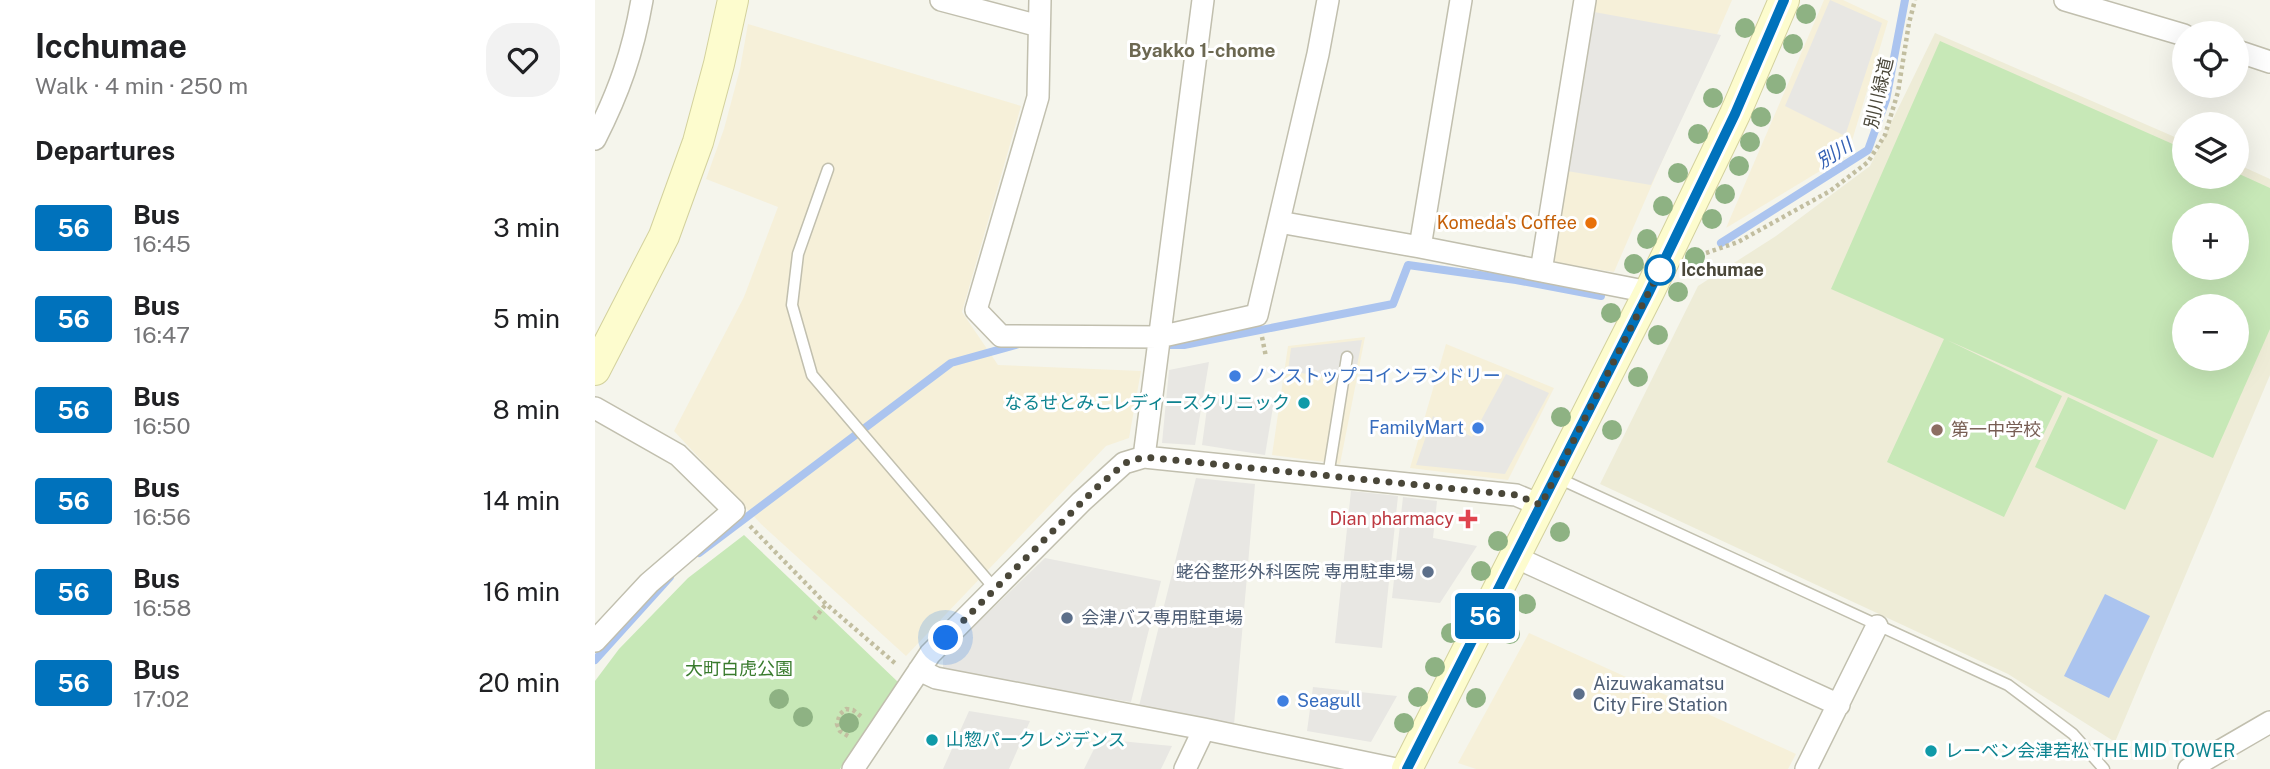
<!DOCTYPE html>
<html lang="en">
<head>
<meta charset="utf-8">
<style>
  :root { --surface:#fff; --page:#f2f2f2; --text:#202124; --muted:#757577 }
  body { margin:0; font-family:"Public Sans","Noto Sans JP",sans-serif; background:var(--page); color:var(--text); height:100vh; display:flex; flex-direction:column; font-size:26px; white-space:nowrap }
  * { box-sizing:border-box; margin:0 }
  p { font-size:23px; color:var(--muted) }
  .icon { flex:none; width:38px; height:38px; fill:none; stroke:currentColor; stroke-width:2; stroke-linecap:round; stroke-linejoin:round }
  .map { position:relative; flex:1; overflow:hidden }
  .sheet { display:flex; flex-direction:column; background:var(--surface); width:595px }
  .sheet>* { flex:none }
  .badge { padding:0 14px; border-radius:5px; font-size:24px; line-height:46px }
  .fabs { position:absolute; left:1577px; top:21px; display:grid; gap:14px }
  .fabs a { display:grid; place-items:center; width:77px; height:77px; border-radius:50%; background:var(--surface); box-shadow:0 7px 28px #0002; font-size:35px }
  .you { position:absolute; width:35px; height:35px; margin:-18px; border:5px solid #fff; border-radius:50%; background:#1a73e8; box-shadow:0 0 0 10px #1a73e833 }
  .map>.badge { position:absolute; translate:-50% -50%; box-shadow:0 0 0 4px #fff }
  h2 { padding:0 35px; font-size:26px; line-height:63px }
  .round { display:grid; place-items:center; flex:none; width:74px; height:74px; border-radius:28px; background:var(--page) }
  .head { display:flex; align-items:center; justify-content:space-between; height:119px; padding:0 35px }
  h1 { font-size:33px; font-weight:700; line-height:52px }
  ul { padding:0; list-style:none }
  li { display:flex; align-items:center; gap:21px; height:91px; padding:0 35px }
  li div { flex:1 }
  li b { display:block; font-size:26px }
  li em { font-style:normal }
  li .badge { min-width:77px; font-weight:700; text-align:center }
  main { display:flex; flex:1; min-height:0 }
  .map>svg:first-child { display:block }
  .commercial { fill:#f6f0d9 }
  .education { fill:#eeecd7; fill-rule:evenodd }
  .green { fill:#c7e8b7; fill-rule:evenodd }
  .parking { fill:#e8e7e3 }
  .water { fill:#abc4ef }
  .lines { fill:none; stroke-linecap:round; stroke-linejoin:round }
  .stream { stroke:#abc4ef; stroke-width:8 }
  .lane-casing { stroke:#c1bfae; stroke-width:13 }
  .street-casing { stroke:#c1bfae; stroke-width:24 }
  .secondary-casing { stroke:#d3d19d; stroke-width:32 }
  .path { stroke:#c2bea0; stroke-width:4.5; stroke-dasharray:3.5 3.5; stroke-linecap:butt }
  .lane { stroke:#fff; stroke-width:10 }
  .street { stroke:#fff; stroke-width:21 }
  .secondary { stroke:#fdfcce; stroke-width:30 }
  .tree { fill:#8eb283 }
  .line-casing { stroke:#fff; stroke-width:16 }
  .line { stroke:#0072bc; stroke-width:10 }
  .walk { stroke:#4a4739; stroke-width:7; stroke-dasharray:0 12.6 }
  .food-dot { fill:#e8710a; stroke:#fff; stroke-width:2.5 }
  .stop-dot { fill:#fff; stroke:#0072bc; stroke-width:3.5 }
  .shop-dot { fill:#3f7fe0; stroke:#fff; stroke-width:2.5 }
  .culture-dot { fill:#0f9aa8; stroke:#fff; stroke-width:2.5 }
  .education-dot { fill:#8d6e63; stroke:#fff; stroke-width:2.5 }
  .health-dot { fill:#e0444e; stroke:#fff; stroke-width:2.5 }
  .service-dot { fill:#5c6f8a; stroke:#fff; stroke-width:2.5 }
  .labels { text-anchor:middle; stroke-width:6; stroke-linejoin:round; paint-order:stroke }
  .street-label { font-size:18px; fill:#4a4739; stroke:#fff }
  .food-label { font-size:18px; fill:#c56008; stroke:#fff; text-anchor:end }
  .stop-label { font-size:18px; font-weight:bold; fill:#4a4739; stroke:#fff; text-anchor:start }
  .shop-label { font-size:18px; fill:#366cbe; stroke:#fff; text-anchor:start }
  .culture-label { font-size:18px; fill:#0d838f; stroke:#fff; text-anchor:start }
  .education-label { font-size:18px; fill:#785e54; stroke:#fff; text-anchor:start }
  .health-label { font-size:18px; fill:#be3a42; stroke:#fff; text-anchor:end }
  .service-label { font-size:18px; fill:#4e5e75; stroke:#fff; text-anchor:start }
  .park-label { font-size:18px; fill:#397b2d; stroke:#fff }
  .neighbourhood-label { font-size:19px; font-weight:bold; fill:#6c6851; stroke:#fff }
  .water-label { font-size:19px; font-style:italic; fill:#3461b4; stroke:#fff }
</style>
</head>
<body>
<main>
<section class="sheet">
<div class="head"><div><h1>Icchumae</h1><p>Walk · 4 min · 250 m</p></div><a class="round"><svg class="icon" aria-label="heart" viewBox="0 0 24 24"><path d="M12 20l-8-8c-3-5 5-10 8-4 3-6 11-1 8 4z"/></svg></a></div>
<h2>Departures</h2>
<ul>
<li><span class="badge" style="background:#0072bc;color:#fff">56</span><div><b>Bus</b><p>16:45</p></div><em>3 min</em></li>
<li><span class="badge" style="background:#0072bc;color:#fff">56</span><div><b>Bus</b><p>16:47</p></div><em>5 min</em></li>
<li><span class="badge" style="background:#0072bc;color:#fff">56</span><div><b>Bus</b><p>16:50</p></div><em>8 min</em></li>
<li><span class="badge" style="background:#0072bc;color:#fff">56</span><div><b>Bus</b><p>16:56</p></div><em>14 min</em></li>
<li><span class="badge" style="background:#0072bc;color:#fff">56</span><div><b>Bus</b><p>16:58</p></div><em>16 min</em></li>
<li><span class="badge" style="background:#0072bc;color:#fff">56</span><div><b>Bus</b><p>17:02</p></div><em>20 min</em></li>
</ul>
</section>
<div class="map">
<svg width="1675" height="769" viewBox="0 0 1675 769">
  <rect width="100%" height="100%" fill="#f5f5ec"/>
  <path class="commercial" d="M1000 0H1137L1019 272 956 262Z
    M1229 0H1248L1293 21 1253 154 1131 228Z
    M153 24 426 106 367 312 403 365 546 371 534 438 511 446 311 656 166 524 79 431 149 297 183 207 111 179 129 129 145 69Z
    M770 337 745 464 677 455 693 346Z
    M851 344 959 388 913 480 815 468Z
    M934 633 1201 754 1193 769H881L863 763Z"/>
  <path class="education" d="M1340 33 1589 141V177H1642V164L1675 179V375L1520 742 1413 674 1005 484 1103 286 1181 236 1275 166ZM1589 215H1642V268H1589ZM1589 306H1642V359H1589Z"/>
  <path class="green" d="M1345 41 1589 149V177H1642V173L1675 188V329L1618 458 1352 340 1467 396 1409 517 1292 462 1349 339 1236 289ZM1642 215V268H1589V215ZM1642 306V359H1589V306Z
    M1473 397 1563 440 1530 510 1440 467Z
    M149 535 303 682 245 769H0V681L24 649 93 578Z"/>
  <path class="parking" d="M1235 0 1287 23 1250 136 1190 106Z
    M999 12 1126 35 1056 185 972 171Z
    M767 340 759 381 693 371 696 348Z
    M614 362 600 445 567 443 574 370Z
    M911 374 954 393 910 474 821 465 838 416 877 437Z
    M614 394 679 401 670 455 607 445Z
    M601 478 660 484 639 725 543 710Z
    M756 491 803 496 787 648 740 643Z
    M808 497 842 501 838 538 882 546 845 603 797 598Z
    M450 558 566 581 536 702 348 672V656Z
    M718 687 802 696 776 742 712 731Z
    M374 711 435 721 414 769H348Z
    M504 739 577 746 566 769H489Z"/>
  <path class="water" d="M1510 594 1555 616 1514 698 1469 676Z"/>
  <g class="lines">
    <path class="stream" d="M1126 243 1273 150 1291 100 1310 0
      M566 345H589L798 304 813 265 921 280 1006 296
      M104 553 356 363 424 344
      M0 660 75 577"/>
    <defs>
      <path id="lane" d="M233 169 203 254 197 305 217 375 400 589
        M733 476 752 357
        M963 478 1413 685 1478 734 1509 769"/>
      <path id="street" d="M346 0 444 26
        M445 0 443 97 381 310 406 336 564 337 662 315 723 54 733 0
        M1470 0 1589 35
        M1642 51 1675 62
        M0 139C24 92 38 52 47 0
        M684 222 825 247 866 0
        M825 247 1054 292
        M946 271 990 0
        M0 408 83 455 139 510 54 583 0 641
        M549 457 608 0
        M920 557 1244 705
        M324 670 341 678 609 729 801 769
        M258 769 335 654 486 502 529 463 549 457 921 495 945 505
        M590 769 609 729
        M1211 769 1282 626
        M1594 769 1675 722"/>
      <path id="secondary" d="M0 370 69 236 103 142 124 64 138 0
        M812 769 1054 292 1140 114 1189 0"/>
    </defs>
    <use href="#lane" class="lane-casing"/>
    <use href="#street" class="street-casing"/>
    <use href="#secondary" class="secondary-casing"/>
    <path class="path" d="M1111 253 1143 242 1235 191 1273 162 1290 135 1303 92 1314 23 1320 0
      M667 337 671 357
      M155 526 231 604 301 664
      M219 619 231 604
      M253 736 245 731 242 724 245 714 251 709 258 710 268 718"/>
    <use href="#lane" class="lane"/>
    <use href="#street" class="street"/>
    <use href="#secondary" class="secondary"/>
  </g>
  <g class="tree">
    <circle cx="1211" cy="14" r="10"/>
    <circle cx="1150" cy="28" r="10"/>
    <circle cx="1198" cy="44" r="10"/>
    <circle cx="1181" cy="84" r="10"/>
    <circle cx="1118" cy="98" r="10"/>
    <circle cx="1166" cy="117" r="10"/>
    <circle cx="1103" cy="134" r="10"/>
    <circle cx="1155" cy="142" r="10"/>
    <circle cx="1144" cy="166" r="10"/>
    <circle cx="1083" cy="173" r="10"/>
    <circle cx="1130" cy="194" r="10"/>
    <circle cx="1068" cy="206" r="10"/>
    <circle cx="1117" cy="219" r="10"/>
    <circle cx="1052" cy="239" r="10"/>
    <circle cx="1100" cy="257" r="10"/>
    <circle cx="1039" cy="264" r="10"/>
    <circle cx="1083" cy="292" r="10"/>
    <circle cx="1016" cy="313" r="10"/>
    <circle cx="1063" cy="335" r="10"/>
    <circle cx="1043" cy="377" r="10"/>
    <circle cx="966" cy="417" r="10"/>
    <circle cx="1017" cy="430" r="10"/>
    <circle cx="965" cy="532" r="10"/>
    <circle cx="903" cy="541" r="10"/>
    <circle cx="886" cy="571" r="10"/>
    <circle cx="931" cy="604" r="10"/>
    <circle cx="856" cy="633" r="10"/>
    <circle cx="915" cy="634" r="10"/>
    <circle cx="840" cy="667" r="10"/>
    <circle cx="823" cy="697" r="10"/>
    <circle cx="881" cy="698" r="10"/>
    <circle cx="184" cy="699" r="10"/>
    <circle cx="208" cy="717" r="10"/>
    <circle cx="254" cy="723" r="10"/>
    <circle cx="809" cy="723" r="10"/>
  </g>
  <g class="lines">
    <defs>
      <path id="line" d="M812 769 1054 292 1140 114 1189 0"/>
    </defs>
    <use href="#line" class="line-casing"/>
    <use href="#line" class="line"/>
    <path class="walk" d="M351 638 500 489 530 463 549 457 921 495 946 505 1065 270"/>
  </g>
  <circle class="food-dot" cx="996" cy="223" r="7"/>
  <circle class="stop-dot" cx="1065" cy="270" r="14"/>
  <g class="shop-dot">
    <circle cx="640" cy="376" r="7"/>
    <circle cx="883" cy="428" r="7"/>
    <circle cx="688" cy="701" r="7"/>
  </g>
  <g class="culture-dot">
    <circle cx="709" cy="403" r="7"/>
    <circle cx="337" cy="740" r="7"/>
    <circle cx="1336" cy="751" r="7"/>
  </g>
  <circle class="education-dot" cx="1342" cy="430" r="7"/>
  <path class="health-dot" d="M869.5 508.5h7v7h7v7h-7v7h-7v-7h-7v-7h7z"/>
  <g class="service-dot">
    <circle cx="833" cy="572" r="7"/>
    <circle cx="472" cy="618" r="7"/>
    <circle cx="984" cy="694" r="7"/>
  </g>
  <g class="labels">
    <g class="street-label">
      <text transform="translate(1284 93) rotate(-77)" y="6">別川緑道</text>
    </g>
    <g class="food-label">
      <text x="982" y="229">Komeda's Coffee</text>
    </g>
    <g class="stop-label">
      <text x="1086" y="276">Icchumae</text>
    </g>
    <g class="shop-label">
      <text x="654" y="382">ノンストップコインランドリー</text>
      <text x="869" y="434" text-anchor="end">FamilyMart</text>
      <text x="702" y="707">Seagull</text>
    </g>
    <g class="culture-label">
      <text x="695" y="409" text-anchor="end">なるせとみこレディースクリニック</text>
      <text x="351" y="746">山惣パークレジデンス</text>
      <text x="1350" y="757">レーベン会津若松 THE MID TOWER</text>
    </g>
    <g class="education-label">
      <text x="1356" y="436">第一中学校</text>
    </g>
    <g class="health-label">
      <text x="859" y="525">Dian pharmacy</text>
    </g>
    <g class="service-label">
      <text x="819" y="578" text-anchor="end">蛯谷整形外科医院 専用駐車場</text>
      <text x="486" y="624">会津バス専用駐車場</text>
      <text x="998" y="690">Aizuwakamatsu<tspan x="998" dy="21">City Fire Station</tspan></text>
    </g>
    <g class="park-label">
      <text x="144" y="675">大町白虎公園</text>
    </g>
    <g class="neighbourhood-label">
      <text x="607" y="57">Byakko 1-chome</text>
    </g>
    <g class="water-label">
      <text transform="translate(1239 153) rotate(-32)" y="7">別川</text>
    </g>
  </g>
</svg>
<div class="fabs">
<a><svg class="icon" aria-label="locate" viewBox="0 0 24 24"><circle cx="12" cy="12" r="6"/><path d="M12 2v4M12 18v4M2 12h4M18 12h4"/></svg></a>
<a><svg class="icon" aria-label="layers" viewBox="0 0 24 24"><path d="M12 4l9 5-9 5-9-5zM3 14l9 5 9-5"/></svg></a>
<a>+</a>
<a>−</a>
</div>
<div class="you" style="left:351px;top:638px"></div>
<b class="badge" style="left:890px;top:616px;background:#0072bc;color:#fff">56</b>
</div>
</main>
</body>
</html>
